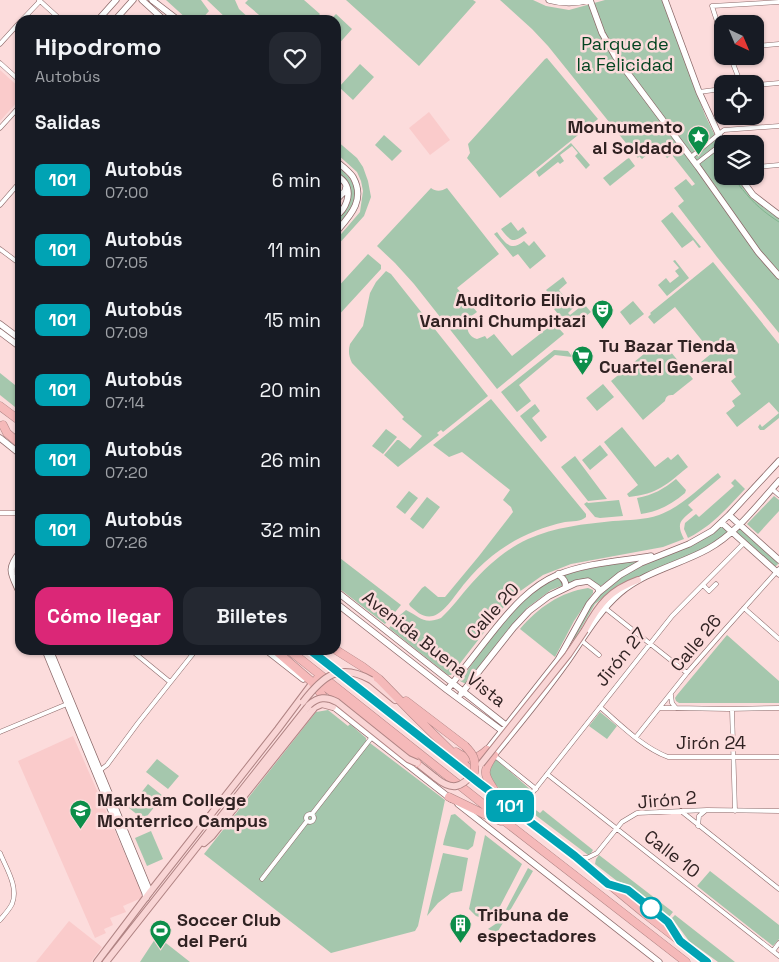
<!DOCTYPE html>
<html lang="es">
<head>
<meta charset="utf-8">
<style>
  :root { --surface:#171b24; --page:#242831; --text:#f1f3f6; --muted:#9ea1a6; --accent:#db2777 }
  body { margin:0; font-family:"Space Grotesk",sans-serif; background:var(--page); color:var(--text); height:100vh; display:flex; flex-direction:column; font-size:19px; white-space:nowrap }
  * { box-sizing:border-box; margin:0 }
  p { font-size:16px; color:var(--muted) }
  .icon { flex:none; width:28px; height:28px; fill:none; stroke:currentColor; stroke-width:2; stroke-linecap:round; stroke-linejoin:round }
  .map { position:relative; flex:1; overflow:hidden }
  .drawer { position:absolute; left:15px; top:15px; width:326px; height:640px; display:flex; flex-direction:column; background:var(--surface); border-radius:15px; box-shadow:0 1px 4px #0004 }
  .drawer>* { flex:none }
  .badge { padding:0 10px; border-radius:8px; font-size:18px; line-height:32px }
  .needle { width:32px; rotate:136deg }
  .buttons { position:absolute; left:714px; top:15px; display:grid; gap:10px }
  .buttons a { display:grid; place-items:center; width:50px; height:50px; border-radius:10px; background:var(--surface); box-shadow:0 1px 4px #0004; font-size:25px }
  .map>.badge { position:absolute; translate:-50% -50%; box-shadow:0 0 0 2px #fff }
  h2 { padding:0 20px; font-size:19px; line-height:45px }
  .round { display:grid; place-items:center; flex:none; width:52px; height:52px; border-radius:15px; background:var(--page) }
  .summary { display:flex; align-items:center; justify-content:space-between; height:85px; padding:0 20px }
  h1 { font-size:24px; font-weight:800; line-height:38px }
  .action { display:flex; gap:10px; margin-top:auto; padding:10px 20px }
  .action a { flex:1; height:58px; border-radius:15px; background:var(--accent); color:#fff; font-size:20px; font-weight:800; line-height:58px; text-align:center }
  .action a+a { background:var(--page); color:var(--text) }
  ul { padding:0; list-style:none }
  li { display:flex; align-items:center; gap:15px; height:70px; padding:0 20px }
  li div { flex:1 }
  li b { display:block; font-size:19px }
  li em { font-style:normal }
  li .badge { min-width:55px; font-weight:700; text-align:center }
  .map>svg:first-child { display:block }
  .built { fill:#facbcb }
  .green { fill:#a5c7ad }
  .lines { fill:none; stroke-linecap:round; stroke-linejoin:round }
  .stream { stroke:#81b58f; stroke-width:1 }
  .street-casing { stroke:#8c6a6a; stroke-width:5 }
  .secondary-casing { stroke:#8c6a6a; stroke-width:7 }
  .primary-casing { stroke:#b08484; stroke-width:8 }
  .highway-casing { stroke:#b08484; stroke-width:9 }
  .street { stroke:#fff; stroke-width:4 }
  .secondary { stroke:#fff; stroke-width:5.5 }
  .primary { stroke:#f9d5d5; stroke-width:6 }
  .highway { stroke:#f5b9b9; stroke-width:8 }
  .primary-bridge-casing { stroke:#b08484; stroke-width:8; stroke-linecap:butt }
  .highway-bridge-casing { stroke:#b08484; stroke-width:9; stroke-linecap:butt }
  .primary-bridge { stroke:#f9d5d5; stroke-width:6 }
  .highway-bridge { stroke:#f5b9b9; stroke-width:8 }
  .line-casing { stroke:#fff; stroke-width:11 }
  .line { stroke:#00a3b4; stroke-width:8 }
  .stop-dot { fill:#fff; stroke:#00a3b4; stroke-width:2.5 }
  .labels { text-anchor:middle; stroke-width:5; stroke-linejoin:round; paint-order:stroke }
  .park-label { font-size:18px; fill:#044521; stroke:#fcdcdc }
  .poi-label { font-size:18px; font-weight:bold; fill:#302222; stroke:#fcdcdc; text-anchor:start }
  .street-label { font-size:18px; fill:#302222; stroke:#fcdcdc }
</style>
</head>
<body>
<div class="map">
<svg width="779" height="962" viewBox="0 0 779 962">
  <rect width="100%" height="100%" fill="#fcdcdc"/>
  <path class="built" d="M0 70 20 88V99L0 121Z
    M429 112 450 140 430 155 409 128Z
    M73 736 144 897 123 906 126 912 110 918 113 925 104 929 106 933 95 938 18 761Z
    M69 921 102 947 91 962H36Z"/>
  <path class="green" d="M166 0H201L209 11 202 19V20H188Z
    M207 0H235L239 9 251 20H228Z
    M248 0H304L320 14 315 20H265L245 3Z
    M346 0H473L476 2 419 66Z
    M500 0H533L546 6 569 10 605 0H663L705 115 722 150V176H736L749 194 758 202 779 218V333L717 257 678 206 684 201 674 188 686 179 692 186 695 184 672 155 667 158 657 146 642 159 639 156 638 158 548 46 532 29Z
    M336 14 352 29 336 47V20H333L332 18Z
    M547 58 598 119 500 198 467 158 470 153 468 144 545 59Z
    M360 64 374 77 353 100 339 87Z
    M384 135 402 151 392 161 375 145Z
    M336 140 357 158 363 167 368 181 371 197 364 216 336 247V240L360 212 363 191 361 181 357 172 336 153Z
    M571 143 590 165 586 169 575 156 578 153 572 146 560 155 564 161 560 164 558 162 539 177 536 172Z
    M629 158 635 166 610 186 603 178 627 159Z
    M336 164C348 175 361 187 353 206 350 213 341 222 336 229V219L345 211 347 181 336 172Z
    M431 188C436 192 442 191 447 188L499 254 457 288 477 312 470 317 471 319C465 327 467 336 477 339L485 336 487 339 494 334 512 356 554 323 564 334 497 389 414 284 395 263 377 246Z
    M672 212 701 247 699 248 693 240 682 248 661 221Z
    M511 222 518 231 523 227 527 233C513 243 512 243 501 229Z
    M497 232C505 243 511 252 524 241L529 246 534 241 546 256 530 269 518 254 513 257 494 234Z
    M368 254 381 265V269L336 318V289Z
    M675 260 689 278 667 296 658 285 666 278 670 283 679 276 675 271 679 268 673 261Z
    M713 262 779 344V418L764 430H760L758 427 760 424 762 427 779 413 769 402 737 427 726 413 735 406 732 401 741 394 731 381 736 377 729 368 726 370 719 361 707 370 701 362 712 353 675 307 654 324 648 317 651 314 650 313Z
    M386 271 391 274 488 396 443 432 441 430 437 433 439 435 398 467 384 455 397 440H399L410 449 422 436 402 419 404 417 352 363C349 357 348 351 350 344L363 326 370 293 376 282Z
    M563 277 567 283 559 290 573 308 568 313 570 315 584 304 591 312 570 329 554 309 559 305 546 290Z
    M633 301 644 314 630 325 620 312Z
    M661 340 693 379 673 395C668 395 666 396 665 401L643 420 611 381Z
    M554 350 568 351 571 355 572 352 575 357 577 365 572 359V357L555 355 519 385 531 401 517 412 501 392Z
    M0 373 20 389V411L0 395Z
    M603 384 614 397 597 411 586 398Z
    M491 399 586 514V517C581 522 572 521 565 522 538 528 513 539 492 556 482 564 473 573 465 583 457 592 445 613 433 616 423 618 417 612 410 606L409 604 422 588 425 586 438 597H445L479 556 513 512 511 507 503 500 510 490 462 452 449 457 433 445Z
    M535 404 540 411 532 418 547 437 541 442 520 416Z
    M622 427 655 467 668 457 671 460 678 454 688 467C667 484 658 494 629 497L627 494 638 485 604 442Z
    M386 429 397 437 383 454 372 446Z
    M600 445 608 455 590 470 582 460Z
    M575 456 607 499 588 501 561 467Z
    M718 473 721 477 688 505 693 510C680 521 676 523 684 539L663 547 571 564 543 575 519 592 503 608 451 675H448L389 628 397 619 401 622 403 619 399 616 406 610C420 617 424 625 441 618 452 608 461 595 471 584 487 566 506 549 528 539 555 527 584 524 613 521 629 520 644 520 659 515 681 507 699 488 718 473Z
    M676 479 686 490 685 493C672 504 658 512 641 514L637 498C653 495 664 489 676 479Z
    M735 479 745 489C727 508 712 526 688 538L684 529 685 523 696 514 699 517 734 486 731 483Z
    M409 491 418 498 405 514 396 507Z
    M774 496 779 500V511L758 534 747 524Z
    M427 497 440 507 423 529 410 519Z
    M619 500 623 516 600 518 595 517 584 504 587 502 588 503Z
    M720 527H724L727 531 726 534 709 546 670 564 618 585 595 604 573 642 574 636 589 606 611 583 627 574 642 566 692 545Z
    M739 528 778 561V564L776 566H773L736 533V531Z
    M336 555 401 605 385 624 336 586Z
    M635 561 637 563 599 587 596 583 588 579 577 580 551 590 527 608 466 684 460 681C487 644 513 598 556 578 562 575 568 574 575 572 595 567 615 564 635 561Z
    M588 588 593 590V593L574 621 555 657 520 629C538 608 560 592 588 588Z
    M727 635 779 681V703H679L676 701 675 698 677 695Z
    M328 710 348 726 350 724 366 738V740L445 800 418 926 415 931 331 953 204 854 316 712Z
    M600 712 617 726 607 739 589 726Z
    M157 759 179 776 168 789 146 772Z
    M493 759H496L532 791 528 796 533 799 526 806C515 804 487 782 489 770 489 767 492 762 493 759Z
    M148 784 163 796 144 820 129 808Z
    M526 808H533L540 813 543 810 593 850 590 855H588Z
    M455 814 476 832 473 846 468 850 443 845 444 840 451 815Z
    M151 831 163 859 147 866 135 838Z
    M485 835 522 864 496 914 488 920 476 916 469 909Z
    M443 853 468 858 462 891 451 893 438 903 427 916Z
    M599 855 673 912 669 917 631 886 617 881 595 864 596 859Z
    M528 868 533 871 497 933 488 929 500 921Z
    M710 871 779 925V939L773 946 697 886Z
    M675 915 735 962H718L689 941 672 918Z
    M157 936 190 962H140Z"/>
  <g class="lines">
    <path class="stream" d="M732 176 742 189
      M743 190C753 203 765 213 779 222"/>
    <defs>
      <path id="street" d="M39 0 61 20
        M22 20 40 1
        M722 37 712 6 779 2
        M0 44 20 22
        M755 46 779 44
        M730 56 741 84
        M0 63 20 81
        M755 85 779 83
        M699 92 722 89
        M0 128 20 106
        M691 157 724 130 779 126
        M696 164 723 143
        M755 167 779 165
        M0 205 20 182
        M0 249 20 264
        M772 489 779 495
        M0 513H20
        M703 585 709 591 716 584
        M605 608 687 673
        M744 608 779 639
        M582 641 599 655
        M131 650 170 682
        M671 695 672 703 676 708
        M600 707C621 725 642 747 668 757H779
        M660 708H676L728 709 779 708
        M732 709 735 811
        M0 732 67 704
        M636 737 687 673 721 634 779 569
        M495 756 536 789
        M99 771 107 765 138 723 196 650
        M547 774 779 956
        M529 797 672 616 744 543
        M681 811 779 889
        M306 818a4 4 0 1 1 8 0a4 4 0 1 1-8 0Z
        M312 814 372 737
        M698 826 699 816 705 811
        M0 853C6 868 19 887 12 904 9 910 4 915 0 920
        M578 857 587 858 597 853 622 822 637 813 707 810 779 811
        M262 879 307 821
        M773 951 779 943"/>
      <path id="secondary" d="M142 0 164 20
        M152 0 178 20
        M549 0C563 4 575 4 589 0
        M590 0 602 33 615 56 698 167 758 252 779 276
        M665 0 699 92 723 144
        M98 20 116 0
        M115 20 133 0
        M336 161C342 166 349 171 353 177 366 200 350 216 336 232
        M336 175C339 177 343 180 345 183 352 194 346 209 336 216
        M739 176 753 195 779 215
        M336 200 345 191 346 187
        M0 324 20 339
        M0 332 20 347
        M0 438 20 454
        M729 515 779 560
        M722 523 779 574
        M20 552C5 571 12 574 20 594
        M20 561C15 568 17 573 20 581
        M558 574C563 578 567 582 565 588
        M336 591 508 727
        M336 603 447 690 505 733
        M45 650 145 893 146 898
        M50 650 150 892
        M266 650 303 679
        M447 690C463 670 479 649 495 629 512 608 531 586 557 575 586 563 621 561 651 556
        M461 694 514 627 529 611 549 596 576 583 588 581 598 588 599 592
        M330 704 451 799
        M487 750 558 660 589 604 599 592 620 575 641 563 689 544 712 531 729 515 779 461
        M494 755C519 725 544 694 567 662 583 639 598 612 620 593 646 571 679 565 708 549 736 534 758 504 779 481
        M458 804 659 962"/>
      <path id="primary" d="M585 630C599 604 610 590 638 580
        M371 680 395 700
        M417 763 436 778
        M204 843 212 836 315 707 322 704 333 707
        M97 962 150 892 278 729 311 685
        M106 962 309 705"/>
      <path id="highway" d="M0 406 20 421
        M3 425 7 433 20 444
        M275 650 312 682 322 695
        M289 650 507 823 686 962
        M310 650 479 783 575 856 644 913 707 962
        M336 650 363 667 379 679 414 715 471 771
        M317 679 328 689 413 758 417 763
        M406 701 465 746
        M456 752C467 760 477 760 487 750
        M494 755C480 774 486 776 496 793
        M449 797 482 813 501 821"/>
    </defs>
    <use href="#street" class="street-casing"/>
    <use href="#secondary" class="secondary-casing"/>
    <use href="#primary" class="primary-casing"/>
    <use href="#highway" class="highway-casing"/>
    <use href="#street" class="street"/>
    <use href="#secondary" class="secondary"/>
    <use href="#primary" class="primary"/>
    <use href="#highway" class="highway"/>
    <defs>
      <path id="primary-bridge" d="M303 702C323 676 339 662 371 680
        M309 705C318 697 326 696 337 702L408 759 417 763
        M481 764 568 655 585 630
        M436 778C452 791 461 788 474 773"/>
      <path id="highway-bridge" d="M465 746C474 755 476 759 474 773"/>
    </defs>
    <use href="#primary-bridge" class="primary-bridge-casing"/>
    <use href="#highway-bridge" class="highway-bridge-casing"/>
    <use href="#primary-bridge" class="primary-bridge"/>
    <use href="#highway-bridge" class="highway-bridge"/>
  </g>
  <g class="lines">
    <defs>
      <path id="line" d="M310 650 479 783 575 856 608 884 628 890 668 922 680 941 707 962"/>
    </defs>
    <use href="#line" class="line-casing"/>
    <use href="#line" class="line"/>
  </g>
  <defs>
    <symbol id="sight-pin" viewBox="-11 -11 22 30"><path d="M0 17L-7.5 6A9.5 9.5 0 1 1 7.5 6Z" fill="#0d8e4a" stroke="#fcdcdc"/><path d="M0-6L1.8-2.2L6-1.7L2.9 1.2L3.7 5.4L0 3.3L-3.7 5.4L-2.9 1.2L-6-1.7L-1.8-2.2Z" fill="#fff"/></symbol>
    <symbol id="theatre-pin" viewBox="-11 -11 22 30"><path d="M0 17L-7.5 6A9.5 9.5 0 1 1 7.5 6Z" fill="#0d8e4a" stroke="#fcdcdc"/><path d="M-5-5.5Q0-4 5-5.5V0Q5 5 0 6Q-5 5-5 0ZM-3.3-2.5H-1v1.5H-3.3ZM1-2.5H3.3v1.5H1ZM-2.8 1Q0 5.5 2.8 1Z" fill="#fff"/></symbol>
    <symbol id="supermarket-pin" viewBox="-11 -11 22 30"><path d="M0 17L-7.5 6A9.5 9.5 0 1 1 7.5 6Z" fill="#0d8e4a" stroke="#fcdcdc"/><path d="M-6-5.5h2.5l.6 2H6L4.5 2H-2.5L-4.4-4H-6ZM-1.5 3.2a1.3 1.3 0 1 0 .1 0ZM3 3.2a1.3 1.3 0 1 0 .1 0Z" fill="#fff"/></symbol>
    <symbol id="school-pin" viewBox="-11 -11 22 30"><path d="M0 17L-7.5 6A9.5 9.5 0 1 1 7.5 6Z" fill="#0d8e4a" stroke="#fcdcdc"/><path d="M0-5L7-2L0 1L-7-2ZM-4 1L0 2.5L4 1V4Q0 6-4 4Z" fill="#fff"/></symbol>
    <symbol id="building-pin" viewBox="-11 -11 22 30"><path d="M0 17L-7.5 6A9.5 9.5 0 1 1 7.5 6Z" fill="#0d8e4a" stroke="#fcdcdc"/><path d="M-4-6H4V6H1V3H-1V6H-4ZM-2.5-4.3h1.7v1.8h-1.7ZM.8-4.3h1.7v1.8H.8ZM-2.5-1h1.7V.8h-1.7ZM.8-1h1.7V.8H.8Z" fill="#fff"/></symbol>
    <symbol id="stadium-pin" viewBox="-11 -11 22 30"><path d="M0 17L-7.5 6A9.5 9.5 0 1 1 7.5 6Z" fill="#0d8e4a" stroke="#fcdcdc"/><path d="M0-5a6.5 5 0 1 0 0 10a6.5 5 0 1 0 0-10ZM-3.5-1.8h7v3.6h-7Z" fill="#fff"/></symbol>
  </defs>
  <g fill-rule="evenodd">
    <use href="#sight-pin" x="686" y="124" width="25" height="34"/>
    <use href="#theatre-pin" x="590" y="298" width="25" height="34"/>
    <use href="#supermarket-pin" x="570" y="344" width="25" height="34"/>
    <use href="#school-pin" x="68" y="798" width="25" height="34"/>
    <use href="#building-pin" x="448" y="912" width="25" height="34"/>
    <use href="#stadium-pin" x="148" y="918" width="25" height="34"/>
  </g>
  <circle class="stop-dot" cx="651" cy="908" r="10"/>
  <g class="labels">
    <g class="park-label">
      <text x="625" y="50">Parque de<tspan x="625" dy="21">la Felicidad</tspan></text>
    </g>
    <g class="poi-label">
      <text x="683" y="133" text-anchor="end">Mounumento<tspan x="683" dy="21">al Soldado</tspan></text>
      <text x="586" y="306" text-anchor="end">Auditorio Elivio<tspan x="586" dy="21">Vannini Chumpitazi</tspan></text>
      <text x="599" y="352">Tu Bazar Tienda<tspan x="599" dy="21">Cuartel General</tspan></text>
      <text x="97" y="806">Markham College<tspan x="97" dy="21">Monterrico Campus</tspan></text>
      <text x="477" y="921">Tribuna de<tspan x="477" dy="21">espectadores</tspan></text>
      <text x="177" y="926">Soccer Club<tspan x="177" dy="21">del Perú</tspan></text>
    </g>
    <g class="street-label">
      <text transform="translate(493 611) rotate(-48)" y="6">Calle 20</text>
      <text transform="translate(696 643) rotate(-50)" y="6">Calle 26</text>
      <text transform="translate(434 649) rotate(38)" y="6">Avenida Buena Vista</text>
      <text transform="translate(621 657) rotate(-51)" y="6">Jirón 27</text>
      <text x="711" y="749">Jirón 24</text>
      <text transform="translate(667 800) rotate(-5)" y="6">Jirón 2</text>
      <text transform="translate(672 854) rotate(38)" y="6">Calle 10</text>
    </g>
  </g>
</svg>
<div class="buttons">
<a><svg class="needle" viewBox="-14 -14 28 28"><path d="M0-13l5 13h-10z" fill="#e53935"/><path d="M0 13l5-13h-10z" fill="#9ea1a6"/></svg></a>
<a><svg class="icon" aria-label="locate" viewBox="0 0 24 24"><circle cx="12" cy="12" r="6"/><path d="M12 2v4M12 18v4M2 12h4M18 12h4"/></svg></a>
<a><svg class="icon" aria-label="layers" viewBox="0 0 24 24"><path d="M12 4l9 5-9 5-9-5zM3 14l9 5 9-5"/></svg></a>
</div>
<b class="badge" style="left:510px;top:806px;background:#00a3b4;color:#fff">101</b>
<section class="drawer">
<div class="summary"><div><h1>Hipodromo</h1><p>Autobús</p></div><a class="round"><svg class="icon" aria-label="heart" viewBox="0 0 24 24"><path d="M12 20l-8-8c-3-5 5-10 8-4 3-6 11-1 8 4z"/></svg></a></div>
<h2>Salidas</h2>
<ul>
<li><span class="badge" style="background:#00a3b4;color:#fff">101</span><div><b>Autobús</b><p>07:00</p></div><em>6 min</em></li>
<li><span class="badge" style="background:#00a3b4;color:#fff">101</span><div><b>Autobús</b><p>07:05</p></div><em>11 min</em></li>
<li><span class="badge" style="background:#00a3b4;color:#fff">101</span><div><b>Autobús</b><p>07:09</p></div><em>15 min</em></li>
<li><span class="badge" style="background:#00a3b4;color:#fff">101</span><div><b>Autobús</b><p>07:14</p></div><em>20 min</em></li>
<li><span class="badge" style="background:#00a3b4;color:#fff">101</span><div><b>Autobús</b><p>07:20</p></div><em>26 min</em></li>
<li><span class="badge" style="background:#00a3b4;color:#fff">101</span><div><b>Autobús</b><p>07:26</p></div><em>32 min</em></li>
</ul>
<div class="action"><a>Cómo llegar</a><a>Billetes</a></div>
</section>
</div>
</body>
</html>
